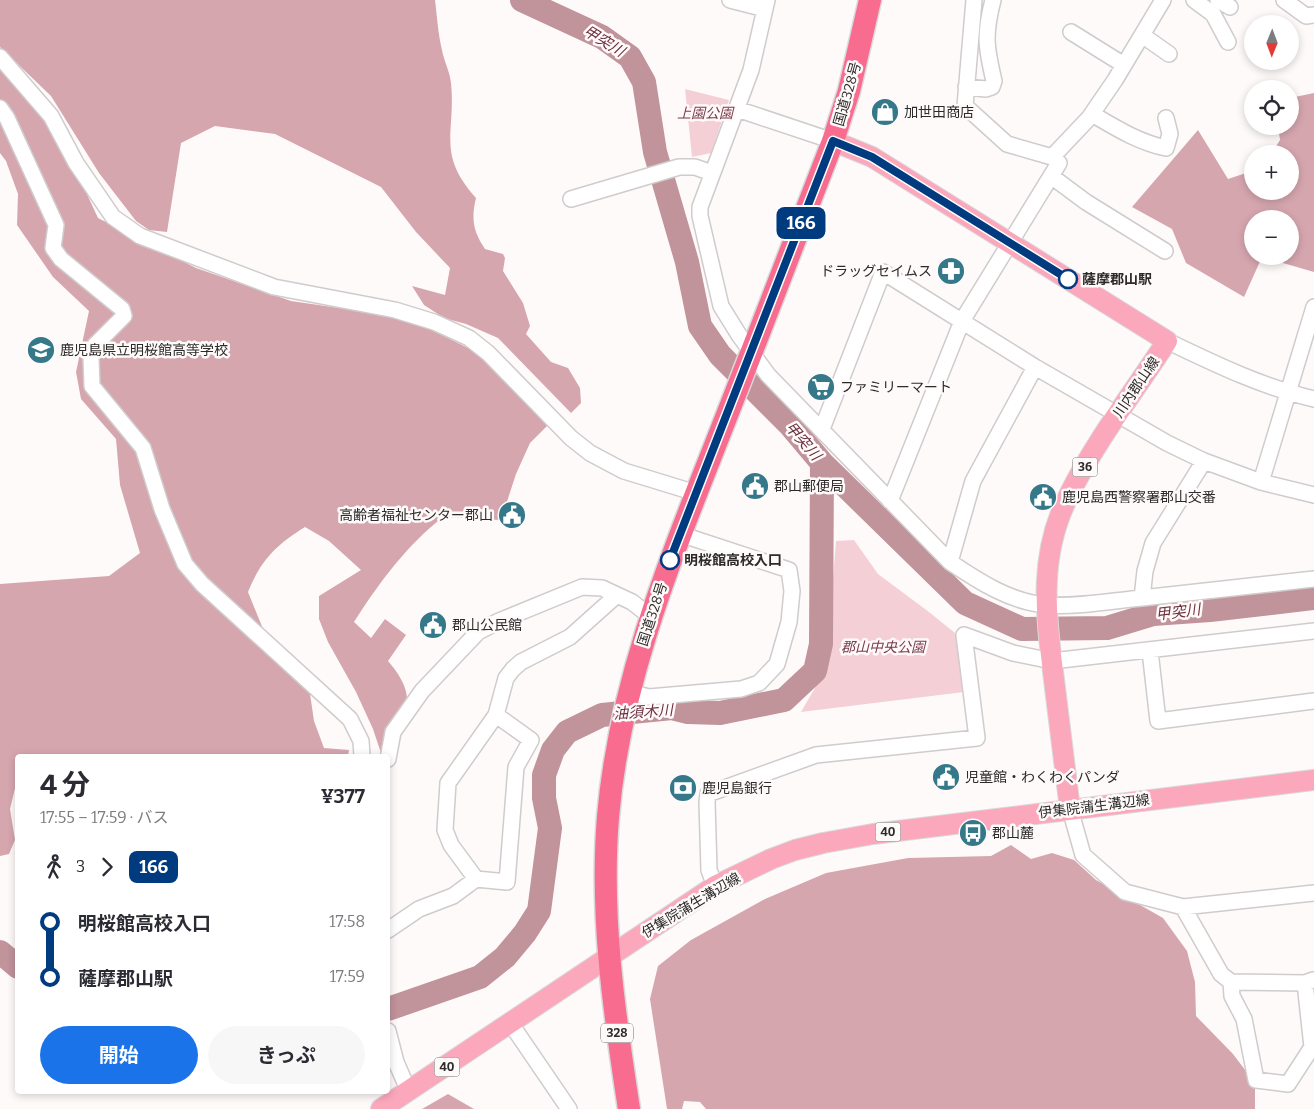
<!DOCTYPE html>
<html lang="ja">
<head>
<meta charset="utf-8">
<style>
  :root { --surface:#fff; --page:#f7f7f7; --text:#2b2b33; --muted:#7c7c81; --accent:#1a73e8 }
  body { margin:0; font-family:Bitter,"Noto Sans JP",serif; background:var(--page); color:var(--text); height:100vh; display:flex; flex-direction:column; font-size:19px; white-space:nowrap }
  * { box-sizing:border-box; margin:0 }
  p { font-size:16px; color:var(--muted) }
  .icon { flex:none; width:28px; height:28px; fill:none; stroke:currentColor; stroke-width:2; stroke-linecap:round; stroke-linejoin:round }
  .map { position:relative; flex:1; overflow:hidden }
  .side { position:absolute; left:15px; top:754px; width:375px; height:340px; display:flex; flex-direction:column; background:var(--surface); border-radius:5px; box-shadow:0 2px 8px #0003 }
  .side>* { flex:none }
  .badge { padding:0 10px; border-radius:8px; font-size:18px; line-height:32px }
  .needle { width:32px; rotate:181deg }
  .buttons { position:absolute; left:1244px; top:15px; display:grid; gap:10px }
  .buttons a { display:grid; place-items:center; width:55px; height:55px; border-radius:50%; background:var(--surface); box-shadow:0 2px 8px #0003; font-size:25px }
  .map>.badge { position:absolute; translate:-50% -50%; box-shadow:0 0 0 2px #fff }
  .legs { display:flex; align-items:center; gap:8px; height:55px; padding:0 25px; font-size:16px }
  .legs p { margin-inline-start:auto }
  .overview { display:flex; align-items:center; justify-content:space-between; height:85px; padding:0 25px }
  h1 { font-size:28px; font-weight:700; line-height:38px }
  .button { display:flex; gap:10px; margin-top:auto; padding:10px 25px }
  .button a { flex:1; height:58px; border-radius:30px; background:var(--accent); color:#fff; font-size:20px; font-weight:700; line-height:58px; text-align:center }
  .button a+a { background:var(--page); color:var(--text) }
  ul { padding:0 25px; list-style:none }
  li { display:flex; align-items:center; gap:18px; height:55px; font-size:19px }
  li i { display:grid; place-items:center; width:8px; height:100%; margin:0 6px; background:currentColor }
  li i::after { content:''; width:12px; height:12px; margin:-6px; border:4px solid; border-radius:50%; background:var(--surface) }
  li p { margin-inline-start:auto }
  li:first-child i { background:linear-gradient(#0000 50%,currentColor 0) }
  li:last-child i { background:linear-gradient(currentColor 50%,#0000 0) }
  .map>svg:first-child { display:block }
  .green { fill:#f4d0d6 }
  .forest { fill:#d6a6af; fill-rule:evenodd }
  .lines { fill:none; stroke-linecap:round; stroke-linejoin:round }
  .river { stroke:#c1939b; stroke-width:24 }
  .minor-casing { stroke:#d0cbcc; stroke-width:18 }
  .major-casing { stroke:#d9d9d9; stroke-width:22 }
  .highway-casing { stroke:#d9d9d9; stroke-width:25 }
  .minor { stroke:#fff; stroke-width:15 }
  .major { stroke:#fba7bc; stroke-width:20 }
  .highway { stroke:#f86c90; stroke-width:22 }
  .line-1-casing { stroke:#fff; stroke-width:11 }
  .line-1 { stroke:#003b80; stroke-width:8 }
  .stop-1-dot { fill:#fff; stroke:#003b80; stroke-width:2.5 }
  .labels { text-anchor:middle; stroke-width:5; stroke-linejoin:round; paint-order:stroke }
  .shield { fill:#fffafa; stroke:#6b6868; stroke-width:1 }
  .shield-label { font-size:12px; font-weight:bold; fill:#2c2a2a }
  .street-label { font-size:14px; fill:#2c2a2a; stroke:#fffafa }
  .poi-label { font-size:14px; fill:#2c2a2a; stroke:#fffafa; text-anchor:start }
  .park-label { font-size:14px; font-style:italic; fill:#793b4a; stroke:#fffafa }
  .stop-label { font-size:14px; font-weight:bold; fill:#2c2a2a; stroke:#fffafa; text-anchor:start }
  .water-label { font-size:15px; font-style:italic; fill:#6c303f; stroke:#fffafa }
</style>
</head>
<body>
<div class="map">
<svg width="1314" height="1109" viewBox="0 0 1314 1109">
  <rect width="100%" height="100%" fill="#fffafa"/>
  <path class="green" d="M685 89 729 100 711 153 692 157Z
    M854 540 878 574 929 612 960 637 964 692 801 712 826 669 836 541Z"/>
  <path class="forest" d="M0 0H435C437 16 438 33 442 50 444 61 450 72 451 83 456 134 436 153 476 198 471 219 473 231 485 249L503 254 505 258 503 271 523 303 530 326 526 334 551 362 568 368 580 388 581 403 571 413 498 338 466 324 444 318 424 305 412 286 445 295 450 268 416 232 381 187 275 134 215 126 181 143 167 232 149 230 136 221 99 173 51 96 0 47Z
    M0 63 59 134 98 218 196 268 291 301 401 317 434 331 478 353 551 422 530 443 516 474 501 520 443 517C406 546 379 583 354 622L371 638 385 619 406 635 388 661C396 670 407 685 407 699 407 713 389 743 382 756L373 729 356 692 328 642 319 619V596L361 570 329 541 305 527C276 545 261 560 248 592L272 651 309 687 314 721 324 748 349 750 348 756H18L17 780 10 809 15 840 9 854 0 856V584L109 576 140 553 120 485 116 439 81 399 76 372 89 311 53 277 17 225 18 194 6 161 0 153Z
    M1314 93V272L1262 257 1244 297 1186 263 1172 229 1132 207 1198 130 1228 179 1252 171V191H1290V154H1271L1280 140 1278 126H1290V98ZM1252 219H1290V256H1252Z
    M1011 845 1031 859 1052 853 1074 860 1096 880 1163 918 1187 951 1195 982 1196 1016 1233 1054 1255 1083V1109H706L700 1102 684 1101 682 1109H667L650 999 658 966 691 940 765 899 826 873 908 858 991 856Z
    M448 1094 474 1109H422Z"/>
  <g class="lines">
    <path class="river" d="M522 0 602 37 630 57 644 82 655 152 687 262 700 326 720 355 790 425 822 463 965 603 1022 629 1107 628 1153 614 1210 610 1314 598
      M0 952 18 967
      M388 1009 480 977 505 957 525 933 539 911 550 828 544 798V775L553 750 567 732 602 715 672 708 688 712 720 713 784 700 815 671 821 644 822 463"/>
    <defs>
      <path id="minor" d="M730 0 765 9
        M767 0 751 70 700 207V216L721 306 739 335 768 375 950 562 973 481 1035 367
        M1194 0 1213 14 1228 42
        M1218 0 1230 7
        M1284 0 1306 16 1314 15
        M1071 32 1124 65
        M1142 35 1169 54
        M0 57 51 116 76 163 113 217 140 236 274 287 395 310 434 322 469 338 488 353 571 438 590 453 624 471 696 493
        M966 87 986 89 992 87 994 81C986 47 984 35 993 0
        M0 108 7 118 56 225 53 248 61 259 122 309 124 316 95 345 91 358 92 386 143 448 162 509 185 564 202 584 350 719 361 741 362 756
        M737 109 833 141
        M1092 114C1116 128 1138 142 1166 148L1170 134 1166 118
        M1052 157 1089 118 1115 80 1163 0
        M1051 176 1086 202 1165 251
        M571 199 679 167H695L712 173
        M1167 341C1215 364 1262 387 1314 399
        M822 429 883 272 1035 367 1167 443 1204 461 1261 482 1314 495
        M1261 482 1314 307
        M890 501 962 321 1059 163 1052 157 1007 144 965 106 974 0
        M950 562C978 581 1012 603 1047 605 1079 607 1111 601 1142 598L1145 571 1153 543 1204 461
        M1142 598 1314 579
        M1150 651 1158 721 1314 701
        M629 692 649 697 741 689 759 683 777 664 789 622 792 591 789 570 680 534
        M388 759 393 732 422 691 478 632 499 621 582 587 602 588 632 602 651 617
        M1070 809 1083 855 1125 892 1183 907 1314 893
        M476 879 507 882 516 767 531 740 496 715
        M715 886 709 870 707 802 708 794 816 755 977 738 964 635 1013 653 1052 661 1314 631
        M1183 907 1221 974 1231 982 1305 983 1313 980
        M388 930 419 909 453 896 476 879 451 845 445 830 448 783 496 715 506 678 513 669 521 662 570 637 617 595
        M1231 982 1232 996 1244 1019 1256 1080 1288 1084 1312 1047 1305 983
        M511 1024 569 1109
        M388 1031 396 1062 409 1092"/>
      <path id="major" d="M833 141 872 157 1167 341C1134 392 1096 440 1069 495 1036 559 1047 621 1055 688 1060 729 1065 769 1070 809
        M381 1109 715 886 771 859 795 850 823 843 873 834 1314 780"/>
      <path id="highway" d="M629 1109C614 1012 600 915 608 817 620 675 676 546 727 415 763 324 797 233 833 141L849 91 870 0"/>
    </defs>
    <use href="#minor" class="minor-casing"/>
    <use href="#major" class="major-casing"/>
    <use href="#highway" class="highway-casing"/>
    <use href="#minor" class="minor"/>
    <use href="#major" class="major"/>
    <use href="#highway" class="highway"/>
  </g>
  <g class="lines">
    <defs>
      <path id="line-1" d="M670 560 833 141 872 157 1068 279"/>
    </defs>
    <use href="#line-1" class="line-1-casing"/>
    <use href="#line-1" class="line-1"/>
  </g>
  <defs>
    <symbol id="shop-disc" viewBox="-11 -11 22 22"><circle r="9.5" fill="#357889" stroke="#fffafa"/><path d="M-5-2.5h2.3a2.7 3.5 0 0 1 5.4 0H5L5.5 6h-11ZM-1.5-2.5h3a1.5 2.3 0 0 0-3 0Z" fill="#fff"/></symbol>
    <symbol id="pharmacy-disc" viewBox="-11 -11 22 22"><circle r="9.5" fill="#357889" stroke="#fffafa"/><path d="M-2-6h4v4h4v4h-4v4h-4v-4h-4v-4h4Z" fill="#fff"/></symbol>
    <symbol id="school-disc" viewBox="-11 -11 22 22"><circle r="9.5" fill="#357889" stroke="#fffafa"/><path d="M0-5L7-2L0 1L-7-2ZM-4 1L0 2.5L4 1V4Q0 6-4 4Z" fill="#fff"/></symbol>
    <symbol id="supermarket-disc" viewBox="-11 -11 22 22"><circle r="9.5" fill="#357889" stroke="#fffafa"/><path d="M-6-5.5h2.5l.6 2H6L4.5 2H-2.5L-4.4-4H-6ZM-1.5 3.2a1.3 1.3 0 1 0 .1 0ZM3 3.2a1.3 1.3 0 1 0 .1 0Z" fill="#fff"/></symbol>
    <symbol id="civic-disc" viewBox="-11 -11 22 22"><circle r="9.5" fill="#357889" stroke="#fffafa"/><path d="M-.6-6.5H3V-4.5H.6V-3L4-1V1h2V6H-6V1h2V-1L-.6-3ZM-1.2 2.5V6h2.4V2.5Z" fill="#fff"/></symbol>
    <symbol id="bank-disc" viewBox="-11 -11 22 22"><circle r="9.5" fill="#357889" stroke="#fffafa"/><path d="M-6-4H6V4H-6ZM0-2.3a2.3 2.3 0 1 0 0 4.6a2.3 2.3 0 1 0 0-4.6Z" fill="#fff"/></symbol>
    <symbol id="bus-disc" viewBox="-11 -11 22 22"><circle r="9.5" fill="#357889" stroke="#fffafa"/><path d="M-5-6H5V4H4V6H2V4H-2V6H-4V4H-5ZM-3.5-4V0h7V-4ZM-3.5 1.2v1.5H-2V1.2ZM2 1.2v1.5H3.5V1.2Z" fill="#fff"/></symbol>
  </defs>
  <g fill-rule="evenodd">
    <use href="#shop-disc" x="869" y="96" width="32" height="32"/>
    <use href="#pharmacy-disc" x="935" y="255" width="32" height="32"/>
    <use href="#school-disc" x="25" y="334" width="32" height="32"/>
    <use href="#supermarket-disc" x="805" y="371" width="32" height="32"/>
    <use href="#civic-disc" x="739" y="470" width="32" height="32"/>
    <use href="#civic-disc" x="1027" y="481" width="32" height="32"/>
    <use href="#civic-disc" x="496" y="499" width="32" height="32"/>
    <use href="#civic-disc" x="417" y="609" width="32" height="32"/>
    <use href="#civic-disc" x="930" y="761" width="32" height="32"/>
    <use href="#bank-disc" x="667" y="772" width="32" height="32"/>
    <use href="#bus-disc" x="957" y="817" width="32" height="32"/>
  </g>
  <g class="stop-1-dot">
    <circle cx="1068" cy="279" r="9"/>
    <circle cx="670" cy="560" r="9"/>
  </g>
  <g class="labels">
    <g class="shield">
      <rect x="1072.5" y="457.5" width="25" height="19" rx="4"/>
      <rect x="875.5" y="822.5" width="25" height="19" rx="4"/>
      <rect x="601" y="1023.5" width="32" height="19" rx="4"/>
      <rect x="434.5" y="1057.5" width="25" height="19" rx="4"/>
    </g>
    <g class="shield-label">
      <text x="1085" y="471">36</text>
      <text x="888" y="836">40</text>
      <text x="617" y="1037">328</text>
      <text x="447" y="1071">40</text>
    </g>
    <g class="street-label">
      <text transform="translate(847 94) rotate(-74)" y="5">国道328号</text>
      <text transform="translate(1136 387) rotate(-56)" y="5">川内郡山線</text>
      <text transform="translate(652 614) rotate(-72)" y="5">国道328号</text>
      <text transform="translate(1094 806) rotate(-7)" y="5">伊集院蒲生溝辺線</text>
      <text transform="translate(691 905) rotate(-31)" y="5">伊集院蒲生溝辺線</text>
    </g>
    <g class="poi-label">
      <text x="904" y="117">加世田商店</text>
      <text x="932" y="276" text-anchor="end">ドラッグセイムス</text>
      <text x="60" y="355">鹿児島県立明桜館高等学校</text>
      <text x="840" y="392">ファミリーマート</text>
      <text x="774" y="491">郡山郵便局</text>
      <text x="1062" y="502">鹿児島西警察署郡山交番</text>
      <text x="493" y="520" text-anchor="end">高齢者福祉センター郡山</text>
      <text x="452" y="630">郡山公民館</text>
      <text x="965" y="782">児童館・わくわくパンダ</text>
      <text x="702" y="793">鹿児島銀行</text>
      <text x="992" y="838">郡山麓</text>
    </g>
    <g class="park-label">
      <text x="705" y="118">上園公園</text>
      <text x="883" y="652">郡山中央公園</text>
    </g>
    <g class="stop-label">
      <text x="1082" y="284">薩摩郡山駅</text>
      <text x="684" y="565">明桜館高校入口</text>
    </g>
    <g class="water-label">
      <text transform="translate(604 41) rotate(31)" y="5">甲突川</text>
      <text transform="translate(803 441) rotate(49)" y="5">甲突川</text>
      <text transform="translate(1178 612) rotate(-7)" y="5">甲突川</text>
      <text transform="translate(643 712) rotate(-4)" y="5">油須木川</text>
    </g>
  </g>
</svg>
<div class="buttons">
<a><svg class="needle" viewBox="-14 -14 28 28"><path d="M0-13l5 13h-10z" fill="#e53935"/><path d="M0 13l5-13h-10z" fill="#7c7c81"/></svg></a>
<a><svg class="icon" aria-label="locate" viewBox="0 0 24 24"><circle cx="12" cy="12" r="6"/><path d="M12 2v4M12 18v4M2 12h4M18 12h4"/></svg></a>
<a>+</a>
<a>−</a>
</div>
<b class="badge" style="left:801px;top:223px;background:#003b80;color:#fff">166</b>
<section class="side">
<div class="overview"><div><h1>4 分</h1><p>17:55 – 17:59 · バス</p></div><b>¥377</b></div>
<div class="legs"><svg class="icon" aria-label="walk" viewBox="0 0 24 24"><circle cx="13" cy="4" r="2"/><path d="M13 8l-2 6 4 7M11 14l-3 7M7 12l3-4h3l4 4"/></svg>3<svg class="icon" aria-label="forward" viewBox="0 0 24 24"><path d="M9 5l7 7-7 7"/></svg><b class="badge" style="background:#003b80;color:#fff">166</b></div>
<ul>
<li><i style="color:#003b80"></i><b>明桜館高校入口</b><p>17:58</p></li>
<li><i style="color:#003b80"></i><b>薩摩郡山駅</b><p>17:59</p></li>
</ul>
<div class="button"><a>開始</a><a>きっぷ</a></div>
</section>
</div>
</body>
</html>
